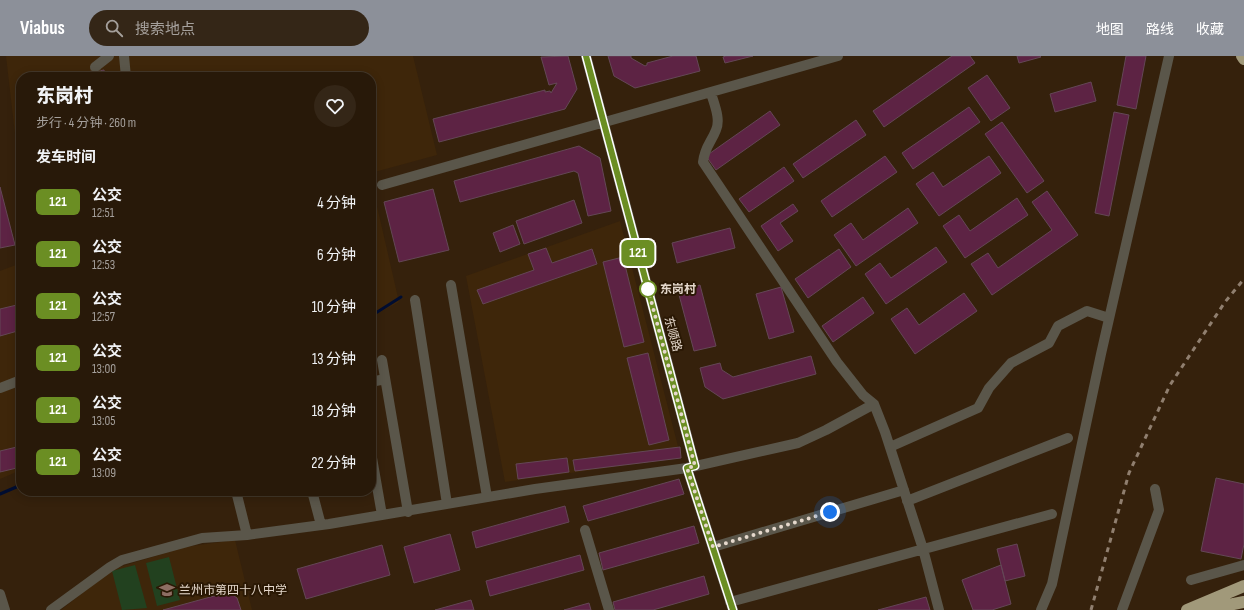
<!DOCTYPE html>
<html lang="zh">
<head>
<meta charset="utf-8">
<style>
  :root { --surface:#281909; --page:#342617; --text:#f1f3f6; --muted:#a5a09c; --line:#44382a; --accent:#8c9099 }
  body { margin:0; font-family:"Sofia Sans Condensed","Noto Sans SC",sans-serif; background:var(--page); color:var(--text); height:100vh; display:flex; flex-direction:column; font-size:15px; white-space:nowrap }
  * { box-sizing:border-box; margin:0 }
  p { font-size:13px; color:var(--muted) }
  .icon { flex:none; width:22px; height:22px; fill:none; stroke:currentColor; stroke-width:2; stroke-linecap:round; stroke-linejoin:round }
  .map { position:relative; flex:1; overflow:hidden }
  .details { position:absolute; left:16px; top:16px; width:360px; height:424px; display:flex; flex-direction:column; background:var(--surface); border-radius:16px; box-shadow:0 2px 10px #0003,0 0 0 1px var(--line) }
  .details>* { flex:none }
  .badge { padding:0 8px; border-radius:6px; font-size:14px; line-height:26px }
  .you { position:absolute; width:20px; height:20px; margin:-10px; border:3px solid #fff; border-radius:50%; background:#1a73e8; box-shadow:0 0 0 6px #1a73e833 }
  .map>.badge { position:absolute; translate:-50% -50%; box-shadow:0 0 0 2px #fff }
  h2 { padding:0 20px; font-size:15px; line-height:36px }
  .round { display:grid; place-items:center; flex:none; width:42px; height:42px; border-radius:21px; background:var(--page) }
  .head { display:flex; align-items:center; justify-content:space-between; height:68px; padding:0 20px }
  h1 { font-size:19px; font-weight:800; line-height:30px }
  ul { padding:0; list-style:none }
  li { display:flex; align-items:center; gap:12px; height:52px; padding:0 20px }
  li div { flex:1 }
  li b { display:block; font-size:15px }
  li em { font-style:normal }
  li .badge { min-width:44px; font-weight:700; text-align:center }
  header { display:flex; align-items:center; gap:24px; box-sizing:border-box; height:56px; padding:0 20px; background:var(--accent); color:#fff }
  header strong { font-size:19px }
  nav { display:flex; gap:22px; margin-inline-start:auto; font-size:14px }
  .search { width:280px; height:36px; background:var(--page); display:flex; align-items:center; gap:10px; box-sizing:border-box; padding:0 14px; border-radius:22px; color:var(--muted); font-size:15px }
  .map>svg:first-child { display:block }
  .built { fill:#3e260a }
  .green { fill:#22411f }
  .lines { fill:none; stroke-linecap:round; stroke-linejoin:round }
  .stream { stroke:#000d31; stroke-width:3 }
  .building { fill:#5d2344; stroke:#644756 }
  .minor-tunnel { stroke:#4f3c29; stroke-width:10; stroke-dasharray:10 5; stroke-linecap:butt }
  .minor { stroke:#5a564a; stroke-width:10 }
  .highway { stroke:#a1997a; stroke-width:12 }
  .rail { stroke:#907f6f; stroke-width:3; stroke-dasharray:5 5; stroke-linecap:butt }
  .line-casing { stroke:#fff; stroke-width:9 }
  .line { stroke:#6b8e23; stroke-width:6 }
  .walk { stroke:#e5d8cc; stroke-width:4; stroke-dasharray:0 7.2 }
  .stop-dot { fill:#fff; stroke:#6b8e23; stroke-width:2 }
  .labels { text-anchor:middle; stroke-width:4; stroke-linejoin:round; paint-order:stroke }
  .stop-label { font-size:12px; font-weight:bold; fill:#e5d8cc; stroke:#2a1804; text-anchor:start }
  .street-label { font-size:12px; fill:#e5d8cc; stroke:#2a1804 }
  .poi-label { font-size:12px; fill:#e5d8cc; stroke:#2a1804; text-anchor:start }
</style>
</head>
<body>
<header>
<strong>Viabus</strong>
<div class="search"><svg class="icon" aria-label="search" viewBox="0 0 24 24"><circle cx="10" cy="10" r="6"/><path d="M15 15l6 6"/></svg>搜索地点</div>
<nav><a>地图</a><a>路线</a><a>收藏</a></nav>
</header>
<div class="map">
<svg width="1244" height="554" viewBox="0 0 1244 554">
  <rect width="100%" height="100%" fill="#35210c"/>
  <path class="built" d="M6 0H413L437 99 371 117V21H21V130Z
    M371 124 399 246 371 261Z
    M620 165 681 402 505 426 466 220Z
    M21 207V414L0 423V215Z
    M235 484 252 554H61L113 513 185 491Z"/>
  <path class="green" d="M169 501 180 544 157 550 146 507Z
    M135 509 147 552 122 554 112 515Z"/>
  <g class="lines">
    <path class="stream" d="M371 260 401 241
      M0 438 21 429"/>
  </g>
  <path class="building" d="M568 0 577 33 565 53 439 86 433 63 545 34V36L550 35 551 37 557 27 549 29 541 1Z
    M608 0H631V2L645 10 647 9V7L673 0H696L700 15 635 32 614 20Z
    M726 0H753L725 7 723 1Z
    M952 0H970L975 7 884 71 873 55Z
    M1017 0H1040L1041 1 1019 7Z
    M1126 0H1146L1136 53 1117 49Z
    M104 14 105 21H84L83 18Z
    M987 19 1010 52 991 65 968 32Z
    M1091 26 1096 45 1055 56 1050 38Z
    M969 51 980 66 913 113 902 97Z
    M770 55 780 69 716 114 706 100Z
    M1114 56 1129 59 1109 160 1095 157Z
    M856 64 866 79 803 122 793 108Z
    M1002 66 1044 125 1027 137 985 78Z
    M579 90 600 102 611 155 588 160 578 117 574 115 460 146 454 125Z
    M885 100 897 116 832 161 821 145Z
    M989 100 1001 117 939 160 916 128 933 116 943 131Z
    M784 111 794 125 749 156 739 143Z
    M0 131 15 189 0 192Z
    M433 133 449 194 399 206 384 146Z
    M1047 135 1078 179 992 239 971 208 988 197 998 212 1052 174 1032 146Z
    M1017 142 1028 159 965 202 943 170 959 159 970 175Z
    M574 144 582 167 524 188 516 165Z
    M793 148 798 155 780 167 793 185 778 195 761 170Z
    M908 152 918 167 856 210 834 179 851 167 863 184Z
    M513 169 520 188 500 196 493 177Z
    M730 172 735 192 677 207 672 187Z
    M936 191 947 206 886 248 865 218 880 207 891 222Z
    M546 192 552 207 592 193 597 208 483 248 477 234 534 214 528 198Z
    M839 193 851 211 808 242 795 223Z
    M623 201 644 286 624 291 603 206Z
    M700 229 716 290 694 295 678 235Z
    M781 231 794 276 769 283 756 238Z
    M964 237 977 255 915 298 891 263 907 252 919 269Z
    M863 241 874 257 833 286 822 270Z
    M21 248V274L0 280V253Z
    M648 297 669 384 649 389 627 302Z
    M811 300 816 318 723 343 705 331 700 312 720 307 722 314 733 321Z
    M21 390V411L0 416V395Z
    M680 391 681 402 575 415 573 404Z
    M567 402 569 416 518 423 516 408Z
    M1216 422 1244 428V488L1241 503 1201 495Z
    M679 423 684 438 588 465 583 450Z
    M565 450 569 466 476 492 472 476Z
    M694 470 699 487 603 514 599 497Z
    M450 478 460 514 414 527 404 491Z
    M1017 488 1025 520 1005 525 997 493Z
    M382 489 390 519 306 543 297 513Z
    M580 499 584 514 490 540 486 525Z
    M1001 509 1011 548 992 554H973L962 524Z
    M704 520 709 538 653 554H615L613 546Z
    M225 537 233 539 237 542 241 554H163Z
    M926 541 930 554H878Z
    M471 544 474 554H435Z
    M589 547 591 554H564Z"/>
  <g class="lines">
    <path class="minor-tunnel" d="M95 11 97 21"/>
    <path class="minor" d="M124 0 126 21
      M586 0 695 410
      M95 11 109 0
      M711 37C714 48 721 63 716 74 711 87 705 90 703 106L837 306 863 339 874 348 885 376 923 493 939 554
      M382 129 838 0
      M451 229 487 441
      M415 244 447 448
      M382 304 408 456
      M371 326 385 323
      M0 332 21 324
      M890 391 978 352 989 332 1011 307 1049 287 1058 270 1087 255 1109 262
      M371 396 382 459
      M236 435 247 479
      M312 435 321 469
      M907 445 1068 382
      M585 474 609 554
      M713 491 904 434
      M1191 524 1244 509
      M0 538 5 554
      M730 546 1052 458
      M51 554 110 511 122 504 202 482 247 479 329 468 535 433 687 412
      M733 554 687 412 798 387 826 374 874 348
      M1041 554 1052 528 1101 298 1169 0
      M1122 554 1159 454 1155 433"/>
    <path class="highway" d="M1242 0 1244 3
      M1187 554 1244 530
      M1203 554 1244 546"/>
    <path class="rail" d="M1091 554 1129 417 1170 329 1225 246 1244 223"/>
  </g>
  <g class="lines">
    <defs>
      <path id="line" d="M586 0 695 410 687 412 733 554"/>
    </defs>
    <use href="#line" class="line-casing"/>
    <use href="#line" class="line"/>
    <path class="walk" d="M648 233 695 410 687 412 713 491 830 456"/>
  </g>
  <defs>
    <symbol id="school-bare" viewBox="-9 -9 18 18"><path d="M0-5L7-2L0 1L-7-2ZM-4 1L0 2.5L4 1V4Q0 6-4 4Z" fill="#8d6e63" stroke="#2a1804" stroke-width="2.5" paint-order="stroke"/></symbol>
  </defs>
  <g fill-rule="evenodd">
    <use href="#school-bare" x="156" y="523" width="22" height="22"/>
  </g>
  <circle class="stop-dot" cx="648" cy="233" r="8"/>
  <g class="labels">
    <g class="stop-label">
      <text x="660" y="237">东岗村</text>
    </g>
    <g class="street-label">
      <text transform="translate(673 278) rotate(75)" y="4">东顺路</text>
    </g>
    <g class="poi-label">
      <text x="179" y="538">兰州市第四十八中学</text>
    </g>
  </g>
</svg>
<div class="you" style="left:830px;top:456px"></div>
<b class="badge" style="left:638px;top:197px;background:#6b8e23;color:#fff">121</b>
<section class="details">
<div class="head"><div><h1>东岗村</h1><p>步行 · 4 分钟 · 260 m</p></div><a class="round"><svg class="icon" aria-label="heart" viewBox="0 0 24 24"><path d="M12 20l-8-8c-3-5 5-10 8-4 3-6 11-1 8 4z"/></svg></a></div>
<h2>发车时间</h2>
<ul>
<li><span class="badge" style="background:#6b8e23;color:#fff">121</span><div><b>公交</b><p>12:51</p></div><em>4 分钟</em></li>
<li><span class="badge" style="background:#6b8e23;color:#fff">121</span><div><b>公交</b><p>12:53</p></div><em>6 分钟</em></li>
<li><span class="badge" style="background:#6b8e23;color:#fff">121</span><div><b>公交</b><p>12:57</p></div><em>10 分钟</em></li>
<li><span class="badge" style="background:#6b8e23;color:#fff">121</span><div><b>公交</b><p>13:00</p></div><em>13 分钟</em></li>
<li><span class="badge" style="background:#6b8e23;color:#fff">121</span><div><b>公交</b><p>13:05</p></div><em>18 分钟</em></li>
<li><span class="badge" style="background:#6b8e23;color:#fff">121</span><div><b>公交</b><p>13:09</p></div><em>22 分钟</em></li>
</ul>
</section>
</div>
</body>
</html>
